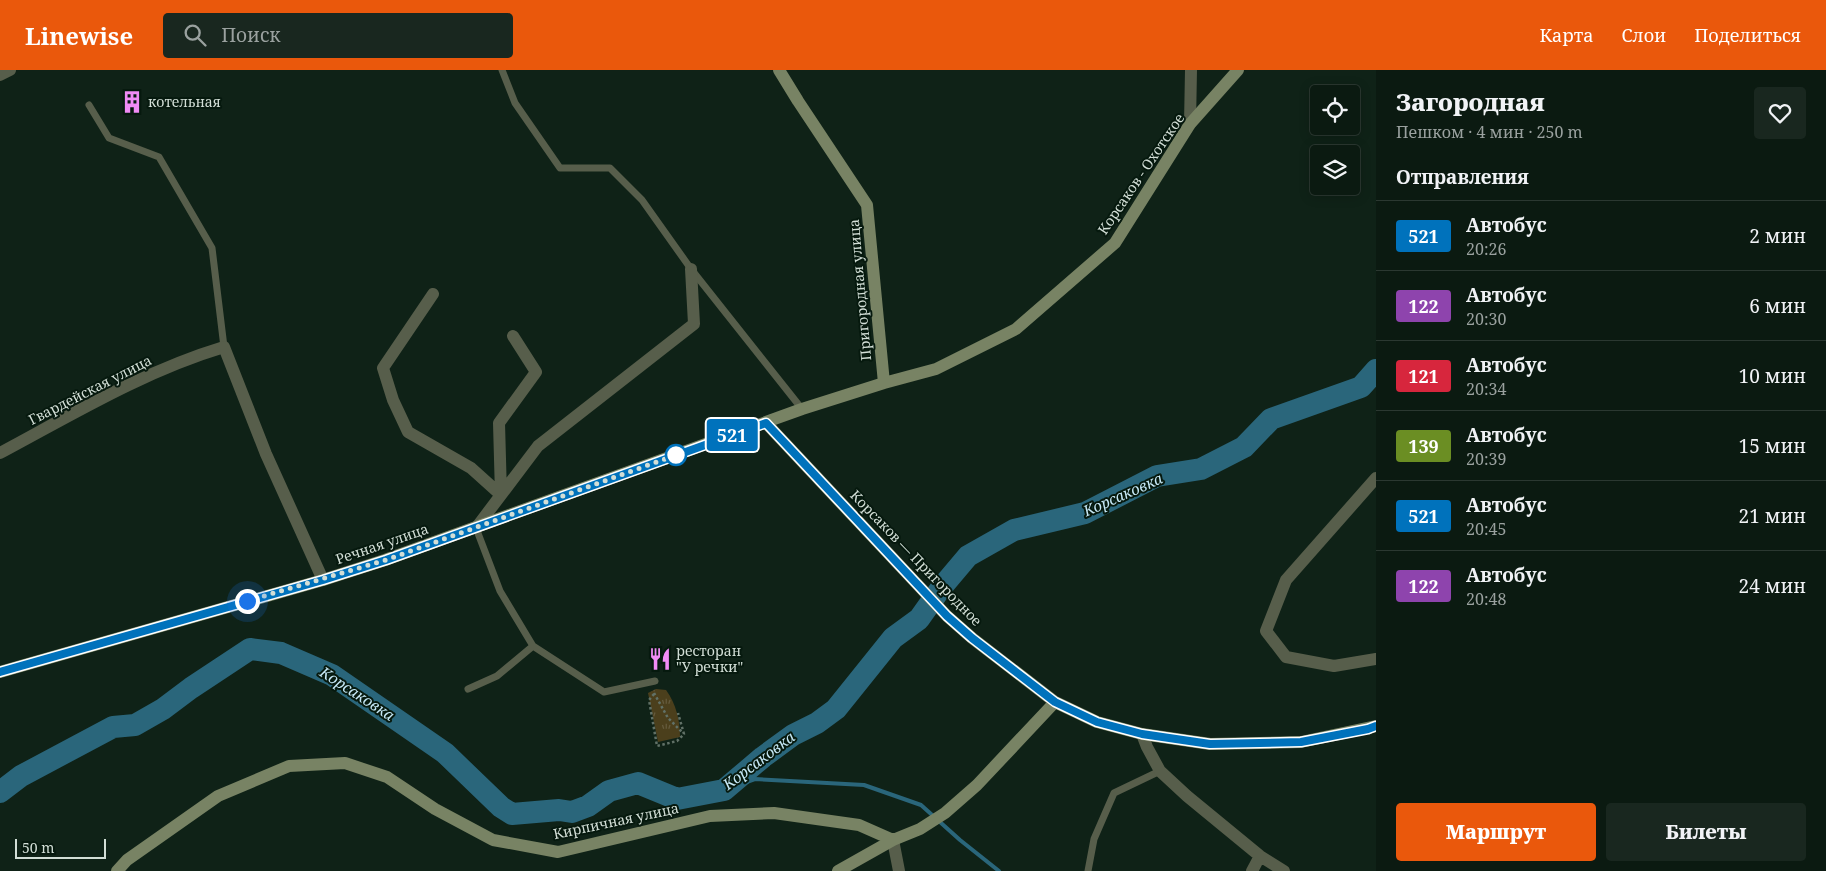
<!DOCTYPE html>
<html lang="ru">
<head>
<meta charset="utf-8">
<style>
  :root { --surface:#0b1a11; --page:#19271f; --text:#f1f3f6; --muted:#9aa19f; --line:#2b3831; --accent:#ea580c }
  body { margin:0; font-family:"Noto Serif",serif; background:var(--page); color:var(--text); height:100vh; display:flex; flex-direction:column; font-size:19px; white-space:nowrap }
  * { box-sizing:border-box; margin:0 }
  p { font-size:16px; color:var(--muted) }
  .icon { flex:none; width:28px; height:28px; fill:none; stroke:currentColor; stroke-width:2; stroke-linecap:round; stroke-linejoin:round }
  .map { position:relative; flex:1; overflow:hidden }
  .sheet { display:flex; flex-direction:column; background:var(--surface); width:450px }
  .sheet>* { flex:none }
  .badge { padding:0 10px; border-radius:4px; font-size:18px; line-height:32px }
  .tools { position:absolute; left:1310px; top:15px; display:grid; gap:10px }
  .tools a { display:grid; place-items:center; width:50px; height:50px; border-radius:5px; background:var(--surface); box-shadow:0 2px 12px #0003,0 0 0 1px var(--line); font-size:25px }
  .scale { position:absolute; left:15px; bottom:12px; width:91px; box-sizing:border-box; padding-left:5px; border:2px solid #d2ded6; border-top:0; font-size:14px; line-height:18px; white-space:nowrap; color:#d2ded6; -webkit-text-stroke:4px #06190e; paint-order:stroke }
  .you { position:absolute; width:25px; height:25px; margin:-12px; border:4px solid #fff; border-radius:50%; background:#1a73e8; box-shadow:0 0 0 8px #1a73e833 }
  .map>.badge { position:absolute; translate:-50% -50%; box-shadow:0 0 0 2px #fff }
  h2 { padding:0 20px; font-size:19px; line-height:45px }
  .round { display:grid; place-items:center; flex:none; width:52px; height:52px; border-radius:5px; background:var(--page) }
  .summary { display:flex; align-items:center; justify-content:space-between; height:85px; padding:0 20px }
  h1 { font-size:24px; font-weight:800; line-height:38px }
  .cta { display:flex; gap:10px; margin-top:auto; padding:10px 20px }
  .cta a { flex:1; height:58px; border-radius:5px; background:var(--accent); color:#fff; font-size:20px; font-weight:800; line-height:58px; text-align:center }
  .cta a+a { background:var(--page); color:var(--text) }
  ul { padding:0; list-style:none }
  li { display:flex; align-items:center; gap:15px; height:70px; padding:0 20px; border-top:1px solid var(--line) }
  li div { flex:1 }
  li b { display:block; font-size:19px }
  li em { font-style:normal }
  li .badge { min-width:55px; font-weight:700; text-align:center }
  header { display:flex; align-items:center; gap:30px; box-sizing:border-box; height:70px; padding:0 25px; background:var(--accent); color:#fff }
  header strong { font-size:24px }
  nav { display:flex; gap:28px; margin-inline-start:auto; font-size:18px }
  .search { width:350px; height:45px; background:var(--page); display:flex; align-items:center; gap:12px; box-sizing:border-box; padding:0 18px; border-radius:5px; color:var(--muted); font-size:19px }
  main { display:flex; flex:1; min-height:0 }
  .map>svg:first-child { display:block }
  .park { fill:url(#park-tufts) }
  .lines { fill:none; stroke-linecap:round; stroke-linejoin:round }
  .stream { stroke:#2a667b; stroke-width:4 }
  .river { stroke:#2a667b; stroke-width:22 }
  .path { stroke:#617167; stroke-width:2.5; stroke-dasharray:2.5 2.5; stroke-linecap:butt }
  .lane { stroke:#575e4b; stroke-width:7 }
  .street { stroke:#575e4b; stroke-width:12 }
  .secondary { stroke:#788364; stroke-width:12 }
  .line-casing { stroke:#fff; stroke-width:11 }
  .line { stroke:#0072bc; stroke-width:8 }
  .walk { stroke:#d2ded6; stroke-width:5; stroke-dasharray:0 9 }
  .stop-dot { fill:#fff; stroke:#0072bc; stroke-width:2.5 }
  .labels { text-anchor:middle; stroke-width:4; stroke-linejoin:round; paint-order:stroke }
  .poi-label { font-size:14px; fill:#d2ded6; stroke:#06190e; text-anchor:start }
  .street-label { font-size:14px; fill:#d2ded6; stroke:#06190e }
  .water-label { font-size:15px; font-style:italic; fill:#c6e8f6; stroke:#06190e }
</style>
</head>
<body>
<header>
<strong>Linewise</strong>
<div class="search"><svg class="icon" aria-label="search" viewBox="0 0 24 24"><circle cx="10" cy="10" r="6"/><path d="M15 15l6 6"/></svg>Поиск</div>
<nav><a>Карта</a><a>Слои</a><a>Поделиться</a></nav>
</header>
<main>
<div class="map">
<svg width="1376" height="801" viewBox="0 0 1376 801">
  <defs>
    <pattern id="park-tufts" width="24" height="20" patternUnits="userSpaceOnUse" patternTransform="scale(1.25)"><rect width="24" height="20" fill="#4b3f1c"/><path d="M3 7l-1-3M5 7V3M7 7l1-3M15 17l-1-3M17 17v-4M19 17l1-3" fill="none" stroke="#645a3c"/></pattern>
  </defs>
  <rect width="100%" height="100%" fill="#0f2217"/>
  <path class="park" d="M656 619 666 620C676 634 680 650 680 667L658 672 648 623Z"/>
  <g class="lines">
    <path class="stream" d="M724 720 755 709 864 715 921 735 960 770 999 801"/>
    <path class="river" d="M0 722 21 706 113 657 135 655 163 639 191 618 250 579 281 583 332 605 445 683 501 737 512 744 559 740 572 742 588 736 609 721 638 713 677 729 724 720 763 687 793 665 817 653 836 639 893 568 919 549 941 518 968 486 1014 460 1085 443 1157 406 1201 399 1244 377 1271 349 1361 317 1376 300"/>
    <path class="path" d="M654 623 668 648 683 663
      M654 624 649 630 657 676 677 671 684 664 678 643"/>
    <path class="lane" d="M502 0 515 33 560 98H610L642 130 691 199 802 339
      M89 35 109 68 159 87 212 178 224 277
      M476 458 500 521 533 576 604 622 655 611
      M468 619 497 606 533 576
      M1088 801 1094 769 1114 723 1160 701"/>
    <path class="street" d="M0 5 10 0
      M1190 54 1191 0
      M433 224 383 298 393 330 408 362 471 398 501 425
      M0 383C73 344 144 301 224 277L266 384 323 510
      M1376 408 1286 510 1266 561 1286 587 1334 596 1376 589
      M501 425 499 353 536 302 513 266
      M476 458 538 376 694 254 691 199
      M1142 664 1147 677 1160 701 1187 726 1260 786 1284 801
      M893 770 899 801
      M1252 801 1260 786"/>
    <path class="secondary" d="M779 0 798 31 867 135 884 313
      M766 353 947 546 972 568 1055 632 1097 652 1142 664 1210 674 1301 672 1376 656
      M0 602 323 510 385 490 802 339 884 313 936 299 1016 259 1115 173 1190 54 1238 0
      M117 801 127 790 218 726 289 696 345 693 387 707 435 739 493 770 558 782 710 746 774 743 859 755 893 770
      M838 801 893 770 920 759 945 743 977 715 1055 632"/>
  </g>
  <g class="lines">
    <defs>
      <path id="line" d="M0 602 323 510 386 490 766 353 947 546 972 568 1055 632 1097 652 1142 664 1210 674 1301 672 1368 659 1376 656"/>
    </defs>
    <use href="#line" class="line-casing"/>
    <use href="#line" class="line"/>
    <path class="walk" d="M247 531 386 490 676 385"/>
  </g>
  <defs>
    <symbol id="building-bare" viewBox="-9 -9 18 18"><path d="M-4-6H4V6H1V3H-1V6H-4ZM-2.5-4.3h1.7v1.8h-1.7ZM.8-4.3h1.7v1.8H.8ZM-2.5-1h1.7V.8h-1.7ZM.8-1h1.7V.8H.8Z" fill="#f18bf5" stroke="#06190e" stroke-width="2.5" paint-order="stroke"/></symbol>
    <symbol id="restaurant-bare" viewBox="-9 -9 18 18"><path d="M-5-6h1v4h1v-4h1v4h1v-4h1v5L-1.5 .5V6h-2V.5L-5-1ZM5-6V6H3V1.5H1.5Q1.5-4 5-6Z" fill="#f18bf5" stroke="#06190e" stroke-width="2.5" paint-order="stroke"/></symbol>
  </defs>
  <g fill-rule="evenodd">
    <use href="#building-bare" x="116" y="16" width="32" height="32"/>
    <use href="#restaurant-bare" x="644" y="573" width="32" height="32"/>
  </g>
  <circle class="stop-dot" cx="676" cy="385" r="10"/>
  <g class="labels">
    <g class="poi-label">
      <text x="148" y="37">котельная</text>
      <text x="676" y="586">ресторан<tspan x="676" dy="16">"У речки"</tspan></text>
    </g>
    <g class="street-label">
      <text transform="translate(1141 104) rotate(-56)" y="5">Корсаков - Охотское</text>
      <text transform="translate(860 220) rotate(-95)" y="5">Пригородная улица</text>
      <text transform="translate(90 320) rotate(-27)" y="5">Гвардейская улица</text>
      <text transform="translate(382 474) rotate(-19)" y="5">Речная улица</text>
      <text transform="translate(916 488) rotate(46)" y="5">Корсаков — Пригородное</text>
      <text transform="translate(616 751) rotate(-12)" y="5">Кирпичная улица</text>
    </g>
    <g class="water-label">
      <text transform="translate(1123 425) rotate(-24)" y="5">Корсаковка</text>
      <text transform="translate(357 624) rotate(33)" y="5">Корсаковка</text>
      <text transform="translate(759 691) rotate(-37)" y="5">Корсаковка</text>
    </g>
  </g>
</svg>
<div class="tools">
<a><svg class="icon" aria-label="locate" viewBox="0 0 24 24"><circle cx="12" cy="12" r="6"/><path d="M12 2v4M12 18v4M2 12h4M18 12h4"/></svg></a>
<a><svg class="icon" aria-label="layers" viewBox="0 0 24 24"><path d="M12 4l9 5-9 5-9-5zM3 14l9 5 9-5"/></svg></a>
</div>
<div class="scale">50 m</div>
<div class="you" style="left:247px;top:531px"></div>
<b class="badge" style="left:732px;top:365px;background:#0072bc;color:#fff">521</b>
</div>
<section class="sheet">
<div class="summary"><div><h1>Загородная</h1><p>Пешком · 4 мин · 250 m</p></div><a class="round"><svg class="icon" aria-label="heart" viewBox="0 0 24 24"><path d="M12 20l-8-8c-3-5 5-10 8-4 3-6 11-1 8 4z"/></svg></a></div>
<h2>Отправления</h2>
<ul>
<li><span class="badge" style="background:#0072bc;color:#fff">521</span><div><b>Автобус</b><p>20:26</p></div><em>2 мин</em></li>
<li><span class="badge" style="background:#8e44ad;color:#fff">122</span><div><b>Автобус</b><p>20:30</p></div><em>6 мин</em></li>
<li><span class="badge" style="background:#d7263d;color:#fff">121</span><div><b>Автобус</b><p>20:34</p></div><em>10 мин</em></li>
<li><span class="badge" style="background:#6b8e23;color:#fff">139</span><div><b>Автобус</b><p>20:39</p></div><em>15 мин</em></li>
<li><span class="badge" style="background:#0072bc;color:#fff">521</span><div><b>Автобус</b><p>20:45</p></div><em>21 мин</em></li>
<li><span class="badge" style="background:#8e44ad;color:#fff">122</span><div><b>Автобус</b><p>20:48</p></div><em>24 мин</em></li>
</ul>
<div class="cta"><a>Маршрут</a><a>Билеты</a></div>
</section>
</main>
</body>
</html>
